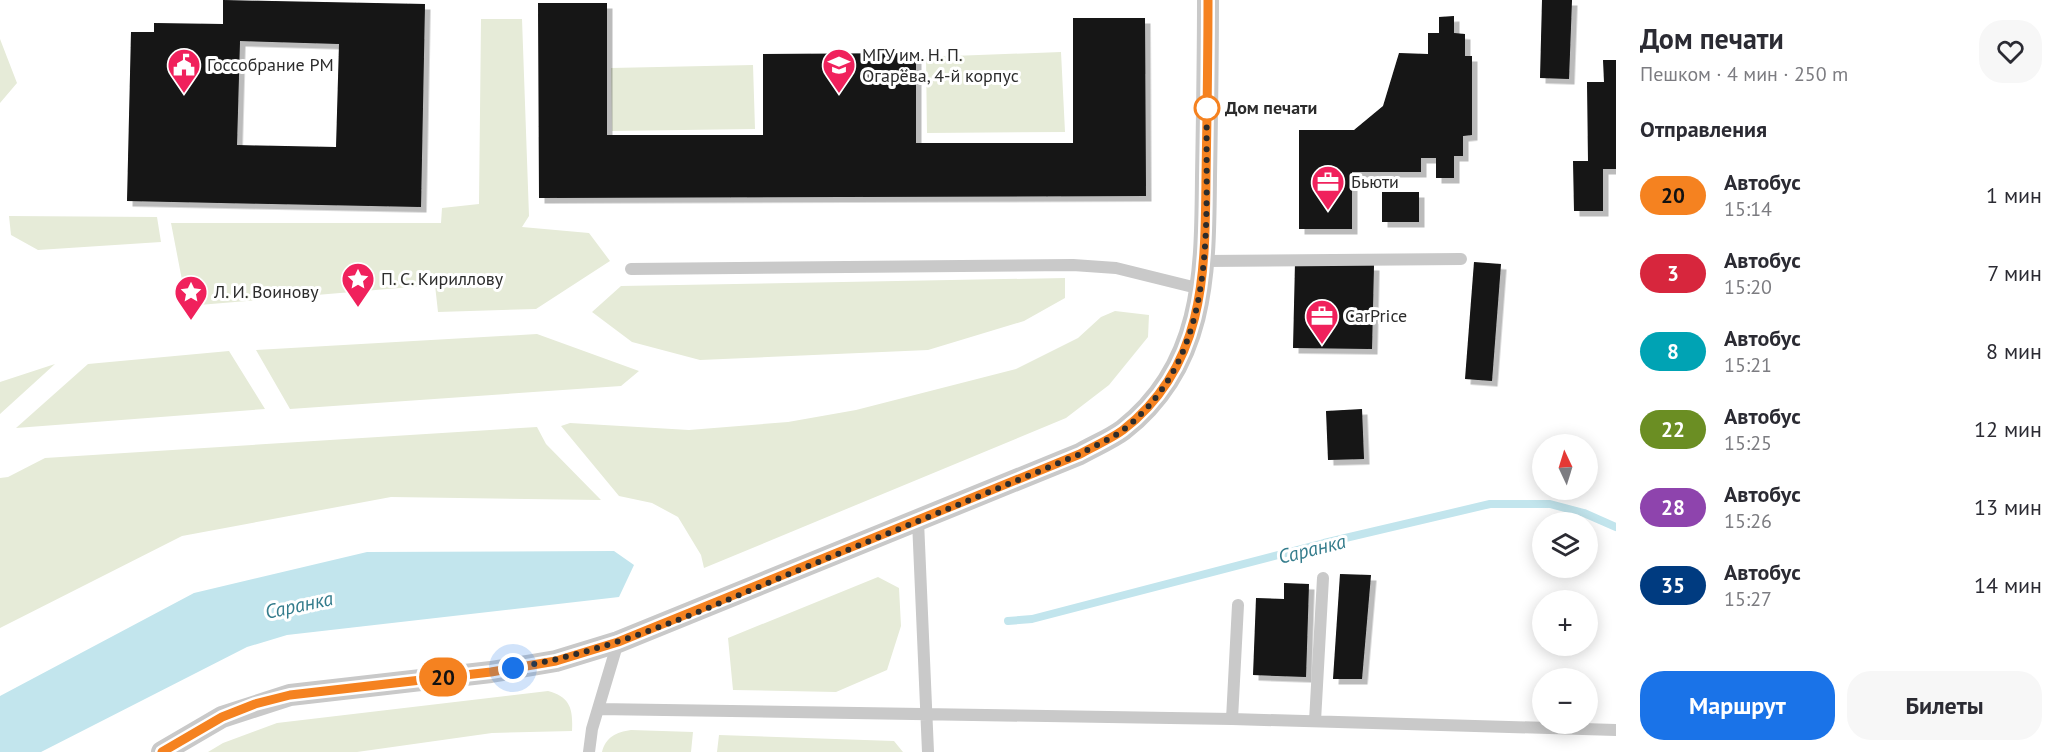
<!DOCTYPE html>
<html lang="ru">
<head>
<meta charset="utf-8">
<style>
  :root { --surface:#fff; --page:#f7f7f7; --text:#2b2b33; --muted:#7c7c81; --accent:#1a73e8 }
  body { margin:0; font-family:"PT Sans",sans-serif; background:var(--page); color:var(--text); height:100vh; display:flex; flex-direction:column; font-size:22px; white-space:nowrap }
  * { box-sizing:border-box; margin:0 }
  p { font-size:20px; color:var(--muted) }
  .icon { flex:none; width:33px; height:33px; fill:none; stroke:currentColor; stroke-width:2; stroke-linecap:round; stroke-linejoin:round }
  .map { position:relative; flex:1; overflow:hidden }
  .panel { display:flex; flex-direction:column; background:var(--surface); width:450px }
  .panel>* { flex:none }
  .badge { padding:0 12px; border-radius:20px; font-size:21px; line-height:39px }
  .needle { width:39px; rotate:356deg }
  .buttons { position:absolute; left:1532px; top:434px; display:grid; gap:12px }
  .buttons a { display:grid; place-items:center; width:66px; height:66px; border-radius:50%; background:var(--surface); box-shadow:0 3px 15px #0003; font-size:30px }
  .you { position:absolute; width:30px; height:30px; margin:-15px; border:4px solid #fff; border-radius:50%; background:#1a73e8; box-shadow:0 0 0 9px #1a73e833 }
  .map>.badge { position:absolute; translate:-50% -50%; box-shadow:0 0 0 3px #fff }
  h2 { padding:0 24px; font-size:22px; line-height:54px }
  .round { display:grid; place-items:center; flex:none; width:63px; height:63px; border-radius:24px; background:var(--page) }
  .headline { display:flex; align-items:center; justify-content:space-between; height:102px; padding:0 24px }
  h1 { font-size:28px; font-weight:700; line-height:45px }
  .primary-button { display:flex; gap:12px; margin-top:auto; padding:12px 24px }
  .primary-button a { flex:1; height:69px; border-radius:24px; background:var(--accent); color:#fff; font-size:24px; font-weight:700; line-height:69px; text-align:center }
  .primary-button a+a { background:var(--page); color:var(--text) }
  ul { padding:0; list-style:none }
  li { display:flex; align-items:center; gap:18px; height:78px; padding:0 24px }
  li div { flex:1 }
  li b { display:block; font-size:22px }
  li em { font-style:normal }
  li .badge { min-width:66px; font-weight:700; text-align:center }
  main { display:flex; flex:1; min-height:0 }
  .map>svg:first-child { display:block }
  .green { fill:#e6ebd8 }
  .water { fill:#c2e5ed }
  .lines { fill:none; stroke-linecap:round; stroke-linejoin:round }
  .stream { stroke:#c2e5ed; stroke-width:8 }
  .building { fill:#131313; fill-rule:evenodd; filter:url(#shadow) }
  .service { stroke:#c9c9c9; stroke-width:12 }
  .minor { stroke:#c9c9c9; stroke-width:22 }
  .line-casing { stroke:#fff; stroke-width:14 }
  .line { stroke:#f58220; stroke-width:9 }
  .walk { stroke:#2c2c2c; stroke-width:6; stroke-dasharray:0 10.8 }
  .stop-dot { fill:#fff; stroke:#f58220; stroke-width:3 }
  .labels { text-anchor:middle; stroke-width:6; stroke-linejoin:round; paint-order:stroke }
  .poi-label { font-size:18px; fill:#2c2c2c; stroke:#fff; text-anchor:start }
  .stop-label { font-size:18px; font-weight:bold; fill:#2c2c2c; stroke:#fff; text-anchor:start }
  .water-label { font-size:20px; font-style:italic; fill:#347c8c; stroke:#fff }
</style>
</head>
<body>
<main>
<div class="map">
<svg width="1616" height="752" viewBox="0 0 1616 752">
  <defs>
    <filter id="shadow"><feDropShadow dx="5.5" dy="5.5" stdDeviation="0" flood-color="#0004"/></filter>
  </defs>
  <rect width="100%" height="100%" fill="#fff"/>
  <path class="green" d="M481 19H522L529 216 522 227 589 233 610 261 536 309 438 312 435 285 187 306 171 223H441L442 208 479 204Z
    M0 39 17 83 0 103Z
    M1061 52 1065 132 927 133 926 57Z
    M753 65 755 129 612 131 611 68Z
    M9 216 157 217 161 242 38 250 11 235Z
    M1065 278V298L1024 321 928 350 700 360 632 342 592 312 621 286Z
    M1115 311 1149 315 1148 337 1109 385 1066 418 704 568 701 555 678 517 652 503 619 496 561 426 570 423 689 430 788 422 856 410 1016 369 1078 338 1101 317Z
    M537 334 639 371 621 386 290 409 256 350Z
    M229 351 265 409 16 428 88 364Z
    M55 364 0 414V382Z
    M537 427 546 444 601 500 391 497 182 536 0 628V478L8 477 45 458Z
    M878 577 899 588 901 626 887 670 836 692 733 690 728 638Z
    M548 691C571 697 573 710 572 731L492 733 357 752H208L223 743 277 723Z
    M631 730 693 732 691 752H602C606 737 616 732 631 730Z
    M719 735 894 741 903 752H717Z"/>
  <path class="water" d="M614 551 634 565 619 597 287 635 247 647 41 752H0V696L194 593 367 552Z"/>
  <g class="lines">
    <path class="stream" d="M1008 621 1032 619 1324 543 1490 504H1550L1584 513 1616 527"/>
  </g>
  <path class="building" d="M223 0 425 4 421 207 127 201 131 32H154V23L223 24ZM240 41 339 44 336 147 237 145Z
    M1542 0H1572L1569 79 1540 78Z
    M538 3H607V135H763V54L916 53V143H1073V18H1145L1146 196 539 198Z
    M1454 16V33L1465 34V56H1472V135L1463 136V156H1454V178H1436V158H1421V172H1352V229H1299V130H1354L1383 106 1399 53 1428 54V33H1439V17Z
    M1603 60H1616V169H1603V211H1574L1573 161H1588L1587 82H1604Z
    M1382 192H1419V222H1382Z
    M1474 262 1501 264 1492 381 1465 379Z
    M1295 263 1374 265 1372 349 1293 348Z
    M1362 409 1364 459 1328 460 1326 411Z
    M1340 574 1371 575 1362 679H1333Z
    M1284 583 1309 584 1306 677 1253 675 1256 598 1284 599Z"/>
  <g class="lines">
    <path class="service" d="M1205 261 1461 259
      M631 269 1073 265 1116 268 1201 289
      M918 521 928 752
      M598 709 1232 719 1616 730
      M1232 719 1238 605
      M1315 721 1323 578
      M589 752 592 729 618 642"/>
    <path class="minor" d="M162 752 222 717 290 695 491 672 556 661 618 642 1080 454C1094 446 1111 439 1123 430 1206 365 1205 272 1206 177 1207 118 1208 59 1208 0"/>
  </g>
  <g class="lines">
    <defs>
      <path id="line" d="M162 752 222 717 255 704 290 695 491 672 556 661 618 642 1080 454C1094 446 1111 439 1123 430 1206 366 1205 272 1206 177 1207 118 1208 59 1208 0"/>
    </defs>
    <use href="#line" class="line-casing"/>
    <use href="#line" class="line"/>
    <path class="walk" d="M513 668C609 652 699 612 789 574 886 534 983 495 1080 454 1094 446 1111 439 1123 430 1223 352 1204 220 1207 108"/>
  </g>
  <defs>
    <symbol id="civic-pin" viewBox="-11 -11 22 30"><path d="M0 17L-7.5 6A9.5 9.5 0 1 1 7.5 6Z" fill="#f0215c" stroke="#fff"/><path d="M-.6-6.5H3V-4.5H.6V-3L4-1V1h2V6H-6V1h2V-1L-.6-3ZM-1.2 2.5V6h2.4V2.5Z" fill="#fff"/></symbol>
    <symbol id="university-pin" viewBox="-11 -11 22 30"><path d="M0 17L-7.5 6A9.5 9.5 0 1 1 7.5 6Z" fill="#f0215c" stroke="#fff"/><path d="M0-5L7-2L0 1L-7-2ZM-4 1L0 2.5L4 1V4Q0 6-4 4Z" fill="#fff"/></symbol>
    <symbol id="office-pin" viewBox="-11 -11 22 30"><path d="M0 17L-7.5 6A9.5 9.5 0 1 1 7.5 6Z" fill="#f0215c" stroke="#fff"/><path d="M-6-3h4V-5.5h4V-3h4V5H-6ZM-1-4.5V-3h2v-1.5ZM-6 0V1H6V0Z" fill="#fff"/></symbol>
    <symbol id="sight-pin" viewBox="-11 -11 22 30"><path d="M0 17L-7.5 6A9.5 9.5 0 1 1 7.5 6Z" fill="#f0215c" stroke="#fff"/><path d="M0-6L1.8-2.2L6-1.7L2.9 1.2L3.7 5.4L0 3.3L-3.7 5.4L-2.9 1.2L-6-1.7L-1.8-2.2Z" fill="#fff"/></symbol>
  </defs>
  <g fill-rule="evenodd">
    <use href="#civic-pin" x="165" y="46" width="38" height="52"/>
    <use href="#university-pin" x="820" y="46" width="38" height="52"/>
    <use href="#office-pin" x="1309" y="163" width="38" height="52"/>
    <use href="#sight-pin" x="339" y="260" width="38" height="52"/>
    <use href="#sight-pin" x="172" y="273" width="38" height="52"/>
    <use href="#office-pin" x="1303" y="297" width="38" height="52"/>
  </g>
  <circle class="stop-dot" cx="1207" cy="108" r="12"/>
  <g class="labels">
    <g class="poi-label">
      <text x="862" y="61">МГУ им. Н. П.<tspan x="862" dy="21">Огарёва, 4-й корпус</tspan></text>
      <text x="207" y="71">Госсобрание РМ</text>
      <text x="1351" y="188">Бьюти</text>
      <text x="381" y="285">П. С. Кириллову</text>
      <text x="214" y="298">Л. И. Воинову</text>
      <text x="1345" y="322">CarPrice</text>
    </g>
    <g class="stop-label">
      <text x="1225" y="114">Дом печати</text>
    </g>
    <g class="water-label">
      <text transform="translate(1312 549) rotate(-14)" y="7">Саранка</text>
      <text transform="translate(299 605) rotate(-12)" y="7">Саранка</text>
    </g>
  </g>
</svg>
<div class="buttons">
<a><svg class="needle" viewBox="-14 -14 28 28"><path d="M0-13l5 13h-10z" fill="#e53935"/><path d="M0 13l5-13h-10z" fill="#7c7c81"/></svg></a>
<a><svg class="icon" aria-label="layers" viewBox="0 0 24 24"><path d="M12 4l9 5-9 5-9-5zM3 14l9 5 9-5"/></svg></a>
<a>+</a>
<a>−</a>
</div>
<div class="you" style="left:513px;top:668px"></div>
<b class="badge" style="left:443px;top:677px;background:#f58220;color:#111">20</b>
</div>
<section class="panel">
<div class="headline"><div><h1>Дом печати</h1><p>Пешком · 4 мин · 250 m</p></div><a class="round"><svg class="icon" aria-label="heart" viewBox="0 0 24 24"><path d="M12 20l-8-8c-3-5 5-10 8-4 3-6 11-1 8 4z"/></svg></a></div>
<h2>Отправления</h2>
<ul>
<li><span class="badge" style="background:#f58220;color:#111">20</span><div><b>Автобус</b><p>15:14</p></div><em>1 мин</em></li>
<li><span class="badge" style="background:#d7263d;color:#fff">3</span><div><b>Автобус</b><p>15:20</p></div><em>7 мин</em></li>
<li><span class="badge" style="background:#00a3b4;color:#fff">8</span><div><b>Автобус</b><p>15:21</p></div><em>8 мин</em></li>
<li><span class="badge" style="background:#6b8e23;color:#fff">22</span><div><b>Автобус</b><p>15:25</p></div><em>12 мин</em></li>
<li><span class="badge" style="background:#8e44ad;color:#fff">28</span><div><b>Автобус</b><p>15:26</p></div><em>13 мин</em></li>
<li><span class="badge" style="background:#003b80;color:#fff">35</span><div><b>Автобус</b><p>15:27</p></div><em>14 мин</em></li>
</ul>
<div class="primary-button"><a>Маршрут</a><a>Билеты</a></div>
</section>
</main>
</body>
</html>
